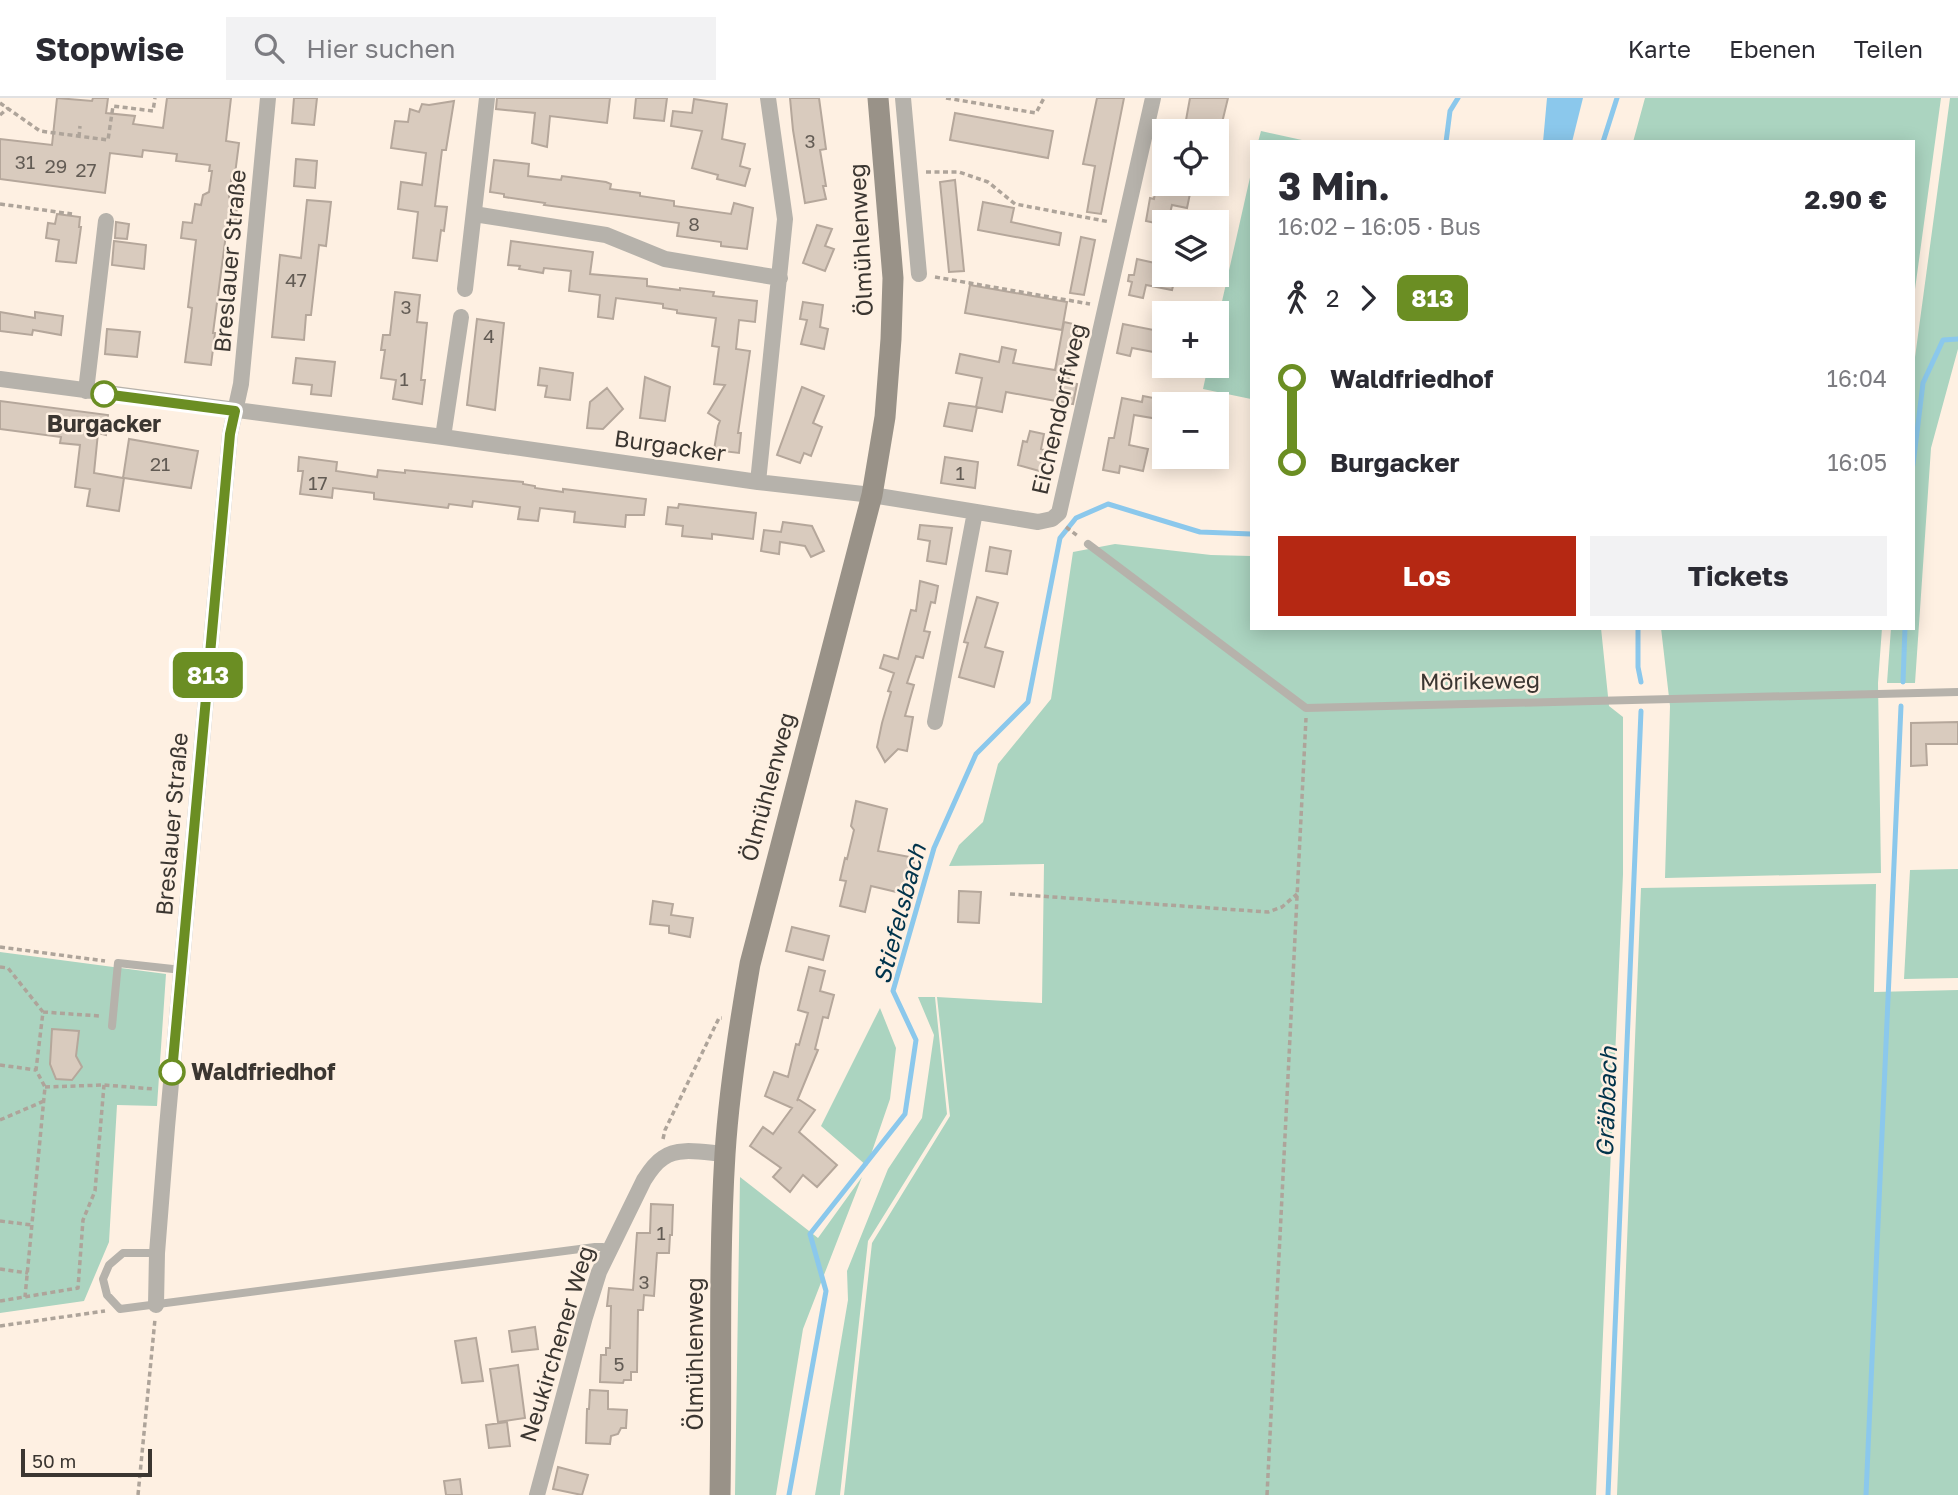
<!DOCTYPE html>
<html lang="de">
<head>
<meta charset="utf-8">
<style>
  :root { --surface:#fff; --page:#f2f2f3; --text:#2b2b33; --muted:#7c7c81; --line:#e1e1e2; --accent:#b52813 }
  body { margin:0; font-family:"Golos Text",sans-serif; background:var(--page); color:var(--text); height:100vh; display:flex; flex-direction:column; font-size:26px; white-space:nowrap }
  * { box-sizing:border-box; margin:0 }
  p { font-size:23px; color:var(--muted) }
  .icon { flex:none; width:38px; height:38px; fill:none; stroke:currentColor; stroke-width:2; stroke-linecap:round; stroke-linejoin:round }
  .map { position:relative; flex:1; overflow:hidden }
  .drawer { position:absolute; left:1250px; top:42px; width:665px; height:490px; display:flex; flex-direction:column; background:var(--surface); border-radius:0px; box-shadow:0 4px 18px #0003 }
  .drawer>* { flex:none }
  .badge { padding:0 14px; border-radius:10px; font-size:24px; line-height:46px }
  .fabs { position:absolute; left:1152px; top:21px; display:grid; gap:14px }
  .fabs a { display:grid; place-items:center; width:77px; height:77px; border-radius:0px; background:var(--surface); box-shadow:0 4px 18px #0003; font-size:35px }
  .scale { position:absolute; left:21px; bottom:18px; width:131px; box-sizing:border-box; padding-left:7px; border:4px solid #3b3631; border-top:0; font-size:19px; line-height:24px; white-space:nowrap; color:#3b3631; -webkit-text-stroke:5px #fef0e2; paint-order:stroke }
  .map>.badge { position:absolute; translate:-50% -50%; box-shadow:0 0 0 4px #fff }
  .legs { display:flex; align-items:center; gap:10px; height:77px; padding:0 28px; font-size:23px }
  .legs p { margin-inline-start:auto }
  .head { display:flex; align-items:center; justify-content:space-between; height:119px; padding:0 28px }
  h1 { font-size:38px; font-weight:700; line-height:52px }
  .button { display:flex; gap:14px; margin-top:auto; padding:14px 28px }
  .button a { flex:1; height:80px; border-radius:0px; background:var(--accent); color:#fff; font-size:28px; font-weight:700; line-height:80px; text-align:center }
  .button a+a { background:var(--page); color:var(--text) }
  ul { padding:0 28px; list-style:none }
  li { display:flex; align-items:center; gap:24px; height:84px; font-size:26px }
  li i { display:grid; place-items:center; width:10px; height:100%; margin:0 9px; background:currentColor }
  li i::after { content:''; width:18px; height:18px; margin:-9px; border:5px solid; border-radius:50%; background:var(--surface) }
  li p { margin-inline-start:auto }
  li:first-child i { background:linear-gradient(#0000 50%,currentColor 0) }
  li:last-child i { background:linear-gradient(currentColor 50%,#0000 0) }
  header { display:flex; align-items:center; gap:42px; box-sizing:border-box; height:98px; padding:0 35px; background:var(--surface); border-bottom:2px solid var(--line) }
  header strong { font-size:33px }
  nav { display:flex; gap:38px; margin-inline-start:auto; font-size:24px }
  .search { width:490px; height:63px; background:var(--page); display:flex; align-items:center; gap:18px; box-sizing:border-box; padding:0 24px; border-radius:0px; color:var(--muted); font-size:26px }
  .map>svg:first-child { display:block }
  .green { fill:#abd4c0 }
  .water { fill:#8bc8ec }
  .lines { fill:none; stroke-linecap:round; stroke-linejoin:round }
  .stream { stroke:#8bc8ec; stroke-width:5 }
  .building { fill:#d9cbbe; stroke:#b5a79b; stroke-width:2 }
  .path { stroke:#aea49a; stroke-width:3.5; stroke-dasharray:5 3.5; stroke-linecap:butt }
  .service { stroke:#b6b2ab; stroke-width:8 }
  .minor { stroke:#b6b2ab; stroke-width:16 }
  .secondary { stroke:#999288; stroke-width:21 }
  .line-1-casing { stroke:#fff; stroke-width:16 }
  .line-1 { stroke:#6b8e23; stroke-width:10 }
  .stop-1-dot { fill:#fff; stroke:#6b8e23; stroke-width:3.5 }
  .labels { text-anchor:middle; stroke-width:5; stroke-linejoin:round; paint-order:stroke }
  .number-label { font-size:19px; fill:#625b54 }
  .street-label { font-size:23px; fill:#3b3631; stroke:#fef0e2 }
  .stop-label { font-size:23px; font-weight:bold; fill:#3b3631; stroke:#fef0e2 }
  .water-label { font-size:24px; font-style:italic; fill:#00334b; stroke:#fef0e2 }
</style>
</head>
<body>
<header>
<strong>Stopwise</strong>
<div class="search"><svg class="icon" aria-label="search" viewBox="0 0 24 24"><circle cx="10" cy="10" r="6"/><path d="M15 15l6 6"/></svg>Hier suchen</div>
<nav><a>Karte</a><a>Ebenen</a><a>Teilen</a></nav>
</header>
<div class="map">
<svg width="1958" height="1397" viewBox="0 0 1958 1397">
  <rect width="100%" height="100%" fill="#fef0e2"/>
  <path class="green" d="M1645 0H1941L1913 206V44H1633Z
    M1950 0H1958V251L1931 350 1915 585H1887L1891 530H1913V274Z
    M1261 33 1311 44H1258Z
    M1251 75V301L1203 291 1208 268H1216V230Z
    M1115 446 1211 457 1251 458V530H1601L1609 608 1623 619V776L1596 1397H844L872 1145 950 1018 937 899 1042 905 1044 766 949 768 959 747 983 724 998 666 1051 601 1073 454Z
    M1661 530H1882L1878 585 1881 775 1665 780 1670 608Z
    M1958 771V880L1904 881 1910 772Z
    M1876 786 1874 894 1958 892V1397H1617L1641 790Z
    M0 854 166 876 157 1008 117 1007 109 1144 84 1203 0 1215Z
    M918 899H935L947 1016 868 1143 840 1397H815L848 1202 847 1173 888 1071 922 1020 934 937Z
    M880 910 896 950 890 1001 867 1068 821 1028Z
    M740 1079 818 1140 862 1079 803 1231 776 1397H735Z"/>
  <path class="water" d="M1547 0H1583L1572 44H1543Z"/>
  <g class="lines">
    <path class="stream" d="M1446 44 1450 13 1458 0
      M1603 44 1617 0
      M1913 367 1923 285 1943 242 1958 241
      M1638 530V569L1641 584
      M1903 584 1905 530
      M789 1397 826 1193 810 1136 905 1016 916 942 893 893 934 750 976 656 1028 604 1060 440 1076 420 1108 406 1200 434 1251 436
      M1608 1397 1641 613
      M1866 1397 1901 608"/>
  </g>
  <path class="building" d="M57 0 92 3 93 0H108L106 15 135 18 133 26 163 30 167 0H231L226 43 239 45 235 76 232 75 229 99 237 110 236 122 228 121 213 235H215L211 267 185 264 191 219 192 210 188 209 196 142 181 140 183 124 192 125 195 106 201 107 203 97 209 94 212 73H209L210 67 176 63 177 56 143 52 142 59 110 55 105 95 0 81V41L52 47Z
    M294 0H317L314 27 292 25Z
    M497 0H610L607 25 550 18 547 49 532 45 535 15 496 11Z
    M636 0H667L664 23 634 20Z
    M790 0H819L826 51 820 52 826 88H823L826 101 805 105 793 32Z
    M1097 0H1124L1101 116 1087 114 1095 68 1083 66Z
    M1190 0H1228L1220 33H1184Z
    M694 1 727 6 722 41 745 46 740 68 750 71 745 88 717 81 718 77 692 70 702 33 671 28 673 13 692 15Z
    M454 3 446 52H442L435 108 447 109 444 133 441 132 437 163 413 160 418 114 398 111 401 84 422 87 426 55 391 50 395 23 408 24 410 11 419 14 422 6 429 7Z
    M955 15 1053 33 1048 60 950 42Z
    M296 61 317 63 315 90 294 88Z
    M494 62 529 66 528 78 561 82 562 78 606 84 611 86 610 91 640 95V98L674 103V108L731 116 734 105 753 110 747 151 721 148V144L677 138 679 125 544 107 545 105 504 99V96L490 94Z
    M955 82 964 173 949 174 940 84Z
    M1178 86H1192L1187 110 1172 107 1168 124H1164V127L1146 123 1150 100 1154 101 1156 88 1177 93Z
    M307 102 331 104 326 148 319 147 311 217H306L304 242 272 239 280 157 301 160Z
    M983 104 1014 110 1011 124 1061 135 1059 147 978 132Z
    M57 116 80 119 79 129H81L76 165 56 163 59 142 46 140 48 125 55 126Z
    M116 124 129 126 127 141 115 140Z
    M817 127 832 131 825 148 834 151 825 173 803 165Z
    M1081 139 1095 142 1084 197 1070 195Z
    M114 143 146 147 144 171 112 167Z
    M511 143 593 154 590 176 647 181V188L680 192V190L714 194 713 198 757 203 755 224 739 222 736 251 750 253 738 335H741L739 355 714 352 718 328 720 323 708 315 725 287 714 286 719 249 712 248 716 220 677 215V212L663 210V206L616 200 613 221 598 219 600 197 569 193 571 173 544 170 543 175 519 171 520 168 508 167Z
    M1137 161 1164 167V177H1176L1172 192 1146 187 1143 200 1129 197 1132 184 1128 183 1129 177H1134Z
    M970 187 1067 204 1062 232 965 215Z
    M395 194 420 197 417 224 427 225 421 282H425L422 306 393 301 396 282 381 280 385 252H381L383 237H390Z
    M803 204 823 207 820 229 828 231 824 251 801 246 807 222 800 221Z
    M0 214 35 220V214L63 218 61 237 33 232 32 237 0 233Z
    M477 221 504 225 495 312 467 307Z
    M1064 224 1078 227 1068 284 1077 286 1073 306 1006 294 1002 314 976 309 982 280 956 275 960 256 999 264 1002 249 1016 252 1013 265 1055 272Z
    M1123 226 1164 234V256L1132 250 1130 258 1117 255Z
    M107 231 140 234 137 259 105 256Z
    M296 260 335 264 331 298 311 296 312 287 293 285Z
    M540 270 573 275 570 302 545 299 547 288 538 287Z
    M645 279 670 289 665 323 640 320Z
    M802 289 824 298 813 325 822 329 811 358 804 355 800 365 777 357Z
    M607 290 623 311 603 331 587 330 590 304Z
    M1143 298 1164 302V322L1134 317 1129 347 1148 351 1143 373 1120 368 1119 375 1103 372 1109 340H1114L1122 300 1142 304Z
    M0 303 108 317 106 337 98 335 94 375 123 380 129 341 198 353 191 390 124 380 119 413 87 408 90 391 75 389 80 347 60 345 61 339 0 331Z
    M949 305 977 309 972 333 944 328Z
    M1030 333 1044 336 1041 351 1048 353 1043 374 1018 367 1023 343 1027 344Z
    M299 359 337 364 336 373 377 379 378 372 405 375V372L523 384V386L535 388V390L563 394V391L646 401 644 417H626L625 429 574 424 575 414 540 410 538 423 518 421 520 409 473 403 472 409 449 406 448 410 374 401V395L333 390 332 400 300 396 303 373H298Z
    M945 359 978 364 975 390 941 385Z
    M679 406 756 415 753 441 712 436V441L682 438 683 428 666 426 668 409 678 410Z
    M783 424 812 428 824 453 811 459 805 448 780 444 779 456 761 453 764 432 781 434Z
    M920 427 952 430 946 466 927 463 930 443 918 441Z
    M990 449 1011 453 1007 476 986 473Z
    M920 483 938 488 935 505 931 504 924 533 930 534 923 560 916 558 907 585 914 587 905 618 913 619 907 653 898 651 885 664 877 649 882 625 891 594 888 593 894 575 880 570 884 557 898 561 911 512 916 513Z
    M977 499 998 505 985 549 1003 554 994 589 959 579 968 545 964 544Z
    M1958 624V646H1926L1927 667 1911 668V625Z
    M856 703 887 711 878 753 915 760 905 796 871 788 865 814 840 808 846 783 840 782 845 760 847 761 854 732 851 728Z
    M959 793 981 794 979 825 958 824Z
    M653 803 673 806 671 817 693 820 690 839 669 835V828L650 826Z
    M792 829 829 838 823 862 786 853Z
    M809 869 825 873 820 893 834 897 828 920 823 919 815 951 818 952 797 1003 798 1001 815 1012 799 1034 837 1067 817 1089 803 1077 790 1094 773 1079 781 1070 750 1048 763 1029 773 1036 792 1010 765 998 774 974 788 979 796 946 799 947 808 915 798 912Z
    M52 931 79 933 76 958 82 969 72 982 56 981 50 966Z
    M651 1106 673 1107 672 1137H670L669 1155H657L654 1198 644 1197 643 1212H638L637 1274H631V1282H624L623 1285 600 1284 601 1257H606V1250H610L611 1208H607L609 1190 633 1192 637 1135H650Z
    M535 1229 538 1251 512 1254 509 1233Z
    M476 1240 483 1283 462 1285 455 1243Z
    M518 1267 525 1320 498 1324 490 1271Z
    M590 1292 608 1293V1311L627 1312 626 1330H621L618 1336 611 1338 610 1346 586 1345 587 1311H589Z
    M507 1324 510 1348 489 1350 486 1327Z
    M558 1369 588 1377 582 1397 553 1391Z
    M460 1381 462 1397H446L444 1383Z"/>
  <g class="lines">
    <path class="path" d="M946 0 1036 15 1044 0
      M0 5 40 33 108 42 113 8 153 13 155 0
      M0 17 8 10
      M79 39 80 28
      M926 74H959L988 84 1015 106 1110 124
      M0 106 72 116
      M935 179 1090 206
      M1066 429 1079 439
      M1010 796 1268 814 1282 809 1297 796
      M0 849 105 863
      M0 869 8 870 43 914 36 972 45 989 25 1199
      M43 914 100 918
      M0 967 36 972
      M45 989 104 987 154 991
      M0 1022 44 1003
      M663 1041 665 1032 719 920H722
      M0 1123 32 1127
      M0 1171 28 1175
      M0 1203 78 1190 83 1122 95 1093 104 987
      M0 1228 105 1213
      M138 1397 155 1221
      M1267 1397 1306 620"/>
    <path class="service" d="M1088 446 1306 610 1958 594
      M112 928 118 865 182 872
      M157 1155H123L109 1167 103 1181 107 1197 120 1211 595 1149H603L609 1152"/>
    <path class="minor" d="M903 0 919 176
      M474 116 606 137 665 161 780 180
      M465 191 487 0
      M0 281 443 339 758 384 872 397 1038 424 1052 421 1059 415 1153 0
      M86 293 106 123
      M443 339 461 219
      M758 384 785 121 768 0
      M935 624 975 414
      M156 1207 157 1155 167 1029 230 336 241 286 268 0
      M537 1397 585 1219 599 1174 644 1082C649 1074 655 1065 663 1060 678 1048 707 1055 725 1056"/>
    <path class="secondary" d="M720 1397C722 1283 718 1169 725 1056 729 992 739 929 750 866L872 397 885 319 891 241 893 180 878 0"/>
  </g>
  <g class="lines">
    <defs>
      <path id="line-1" d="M104 296 235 313 230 336 172 974"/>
    </defs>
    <use href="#line-1" class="line-1-casing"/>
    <use href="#line-1" class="line-1"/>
  </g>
  <g class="stop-1-dot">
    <circle cx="104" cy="296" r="12"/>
    <circle cx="172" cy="974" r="12"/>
  </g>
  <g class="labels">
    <g class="number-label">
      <text x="810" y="50">3</text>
      <text x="25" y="71">31</text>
      <text x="56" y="75">29</text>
      <text x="86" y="79">27</text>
      <text x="694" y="133">8</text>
      <text x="296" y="189">47</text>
      <text x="406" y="216">3</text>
      <text x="489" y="245">4</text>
      <text x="404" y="288">1</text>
      <text x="160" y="373">21</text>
      <text x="960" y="382">1</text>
      <text x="318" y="392">17</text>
      <text x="661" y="1142">1</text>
      <text x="644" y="1191">3</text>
      <text x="619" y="1273">5</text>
    </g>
    <g class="street-label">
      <text transform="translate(861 142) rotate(-93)" y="8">Ölmühlenweg</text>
      <text transform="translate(230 163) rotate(-85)" y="8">Breslauer Straße</text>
      <text transform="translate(1059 311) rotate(-77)" y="8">Eichendorffweg</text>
      <text transform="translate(670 348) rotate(8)" y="8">Burgacker</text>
      <text transform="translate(1480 583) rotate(-1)" y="8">Mörikeweg</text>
      <text transform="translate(768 689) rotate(-75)" y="8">Ölmühlenweg</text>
      <text transform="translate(172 726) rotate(-85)" y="8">Breslauer Straße</text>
      <text transform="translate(557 1246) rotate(-73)" y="8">Neukirchener Weg</text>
      <text transform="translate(695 1256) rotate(-90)" y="8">Ölmühlenweg</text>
    </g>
    <g class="stop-label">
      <text x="104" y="334">Burgacker</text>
      <text x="191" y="982" text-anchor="start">Waldfriedhof</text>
    </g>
    <g class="water-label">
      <text transform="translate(900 816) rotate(-75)" y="8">Stiefelsbach</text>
      <text transform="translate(1607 1004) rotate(-88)" y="8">Gräbbach</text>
    </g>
  </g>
</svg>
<div class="fabs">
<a><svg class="icon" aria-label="locate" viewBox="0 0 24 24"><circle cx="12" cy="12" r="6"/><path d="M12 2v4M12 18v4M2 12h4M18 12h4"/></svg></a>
<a><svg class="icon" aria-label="layers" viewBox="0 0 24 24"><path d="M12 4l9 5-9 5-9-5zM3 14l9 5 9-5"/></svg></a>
<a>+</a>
<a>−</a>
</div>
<div class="scale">50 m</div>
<b class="badge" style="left:208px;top:577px;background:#6b8e23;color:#fff">813</b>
<section class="drawer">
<div class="head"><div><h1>3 Min.</h1><p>16:02 – 16:05 · Bus</p></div><b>2.90 €</b></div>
<div class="legs"><svg class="icon" aria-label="walk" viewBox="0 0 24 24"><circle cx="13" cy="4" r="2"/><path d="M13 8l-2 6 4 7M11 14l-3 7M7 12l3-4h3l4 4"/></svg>2<svg class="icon" aria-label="forward" viewBox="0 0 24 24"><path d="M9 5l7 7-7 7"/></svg><b class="badge" style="background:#6b8e23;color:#fff">813</b></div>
<ul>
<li><i style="color:#6b8e23"></i><b>Waldfriedhof</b><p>16:04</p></li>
<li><i style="color:#6b8e23"></i><b>Burgacker</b><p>16:05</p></li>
</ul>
<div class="button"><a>Los</a><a>Tickets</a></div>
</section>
</div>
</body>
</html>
